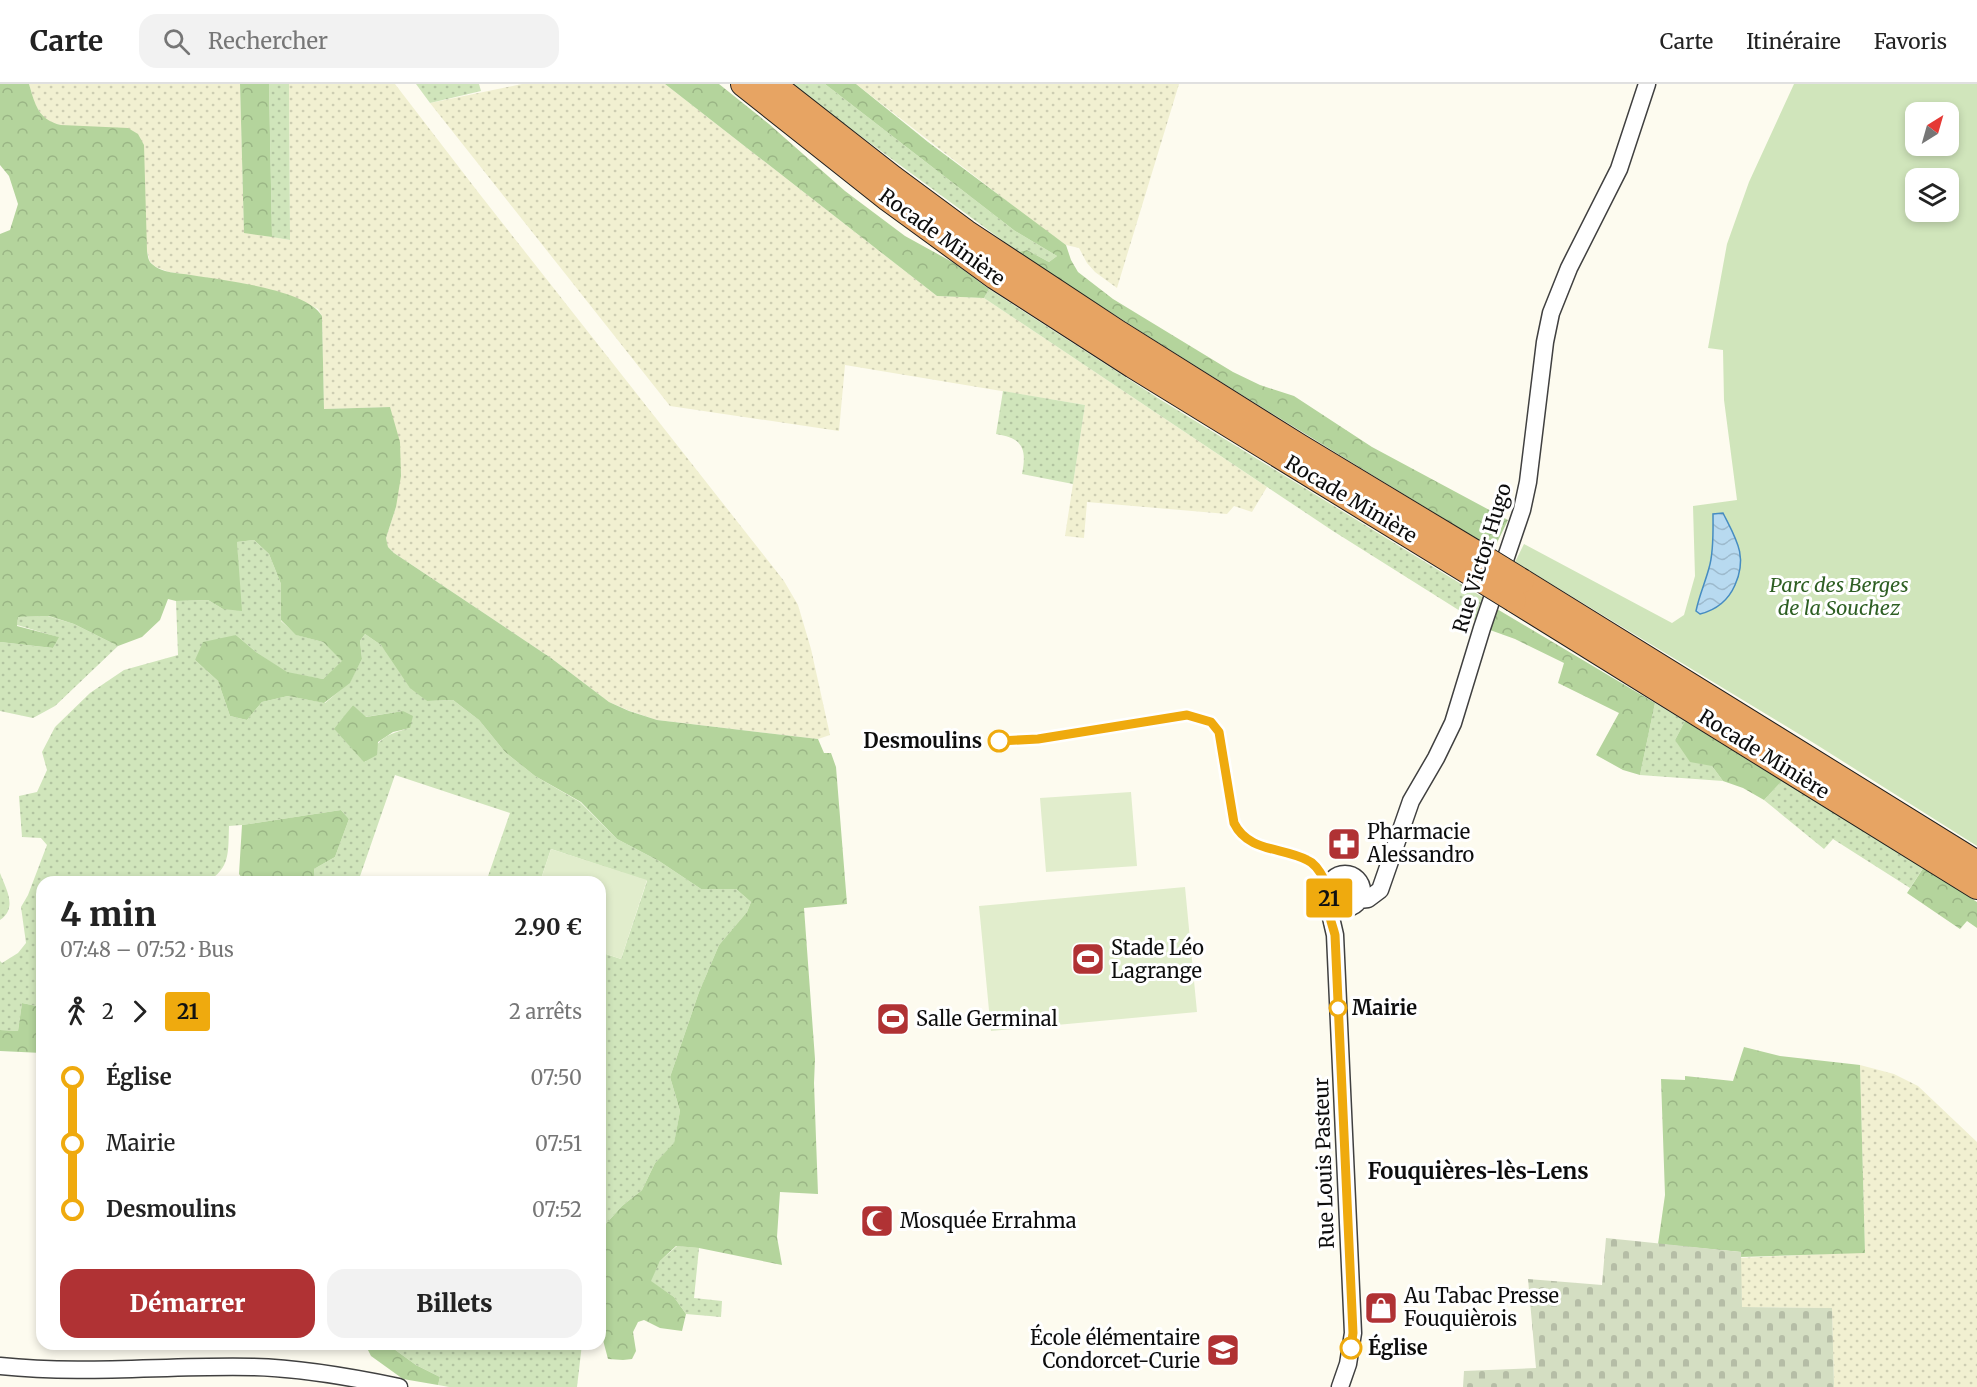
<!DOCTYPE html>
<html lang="fr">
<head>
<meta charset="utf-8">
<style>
  :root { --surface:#fff; --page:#f2f2f2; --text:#222; --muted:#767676; --line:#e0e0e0; --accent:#b03234 }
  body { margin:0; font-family:Merriweather,serif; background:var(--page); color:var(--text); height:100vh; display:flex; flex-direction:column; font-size:22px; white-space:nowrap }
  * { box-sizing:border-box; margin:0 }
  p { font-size:20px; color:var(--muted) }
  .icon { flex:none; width:33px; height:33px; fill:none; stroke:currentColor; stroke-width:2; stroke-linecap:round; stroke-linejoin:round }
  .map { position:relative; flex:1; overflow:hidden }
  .sheet { position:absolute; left:36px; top:792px; width:570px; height:474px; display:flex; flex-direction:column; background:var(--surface); border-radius:18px; box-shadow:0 3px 9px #0003 }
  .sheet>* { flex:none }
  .badge { padding:0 12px; border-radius:4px; font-size:21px; line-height:39px }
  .needle { width:39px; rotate:37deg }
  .controls { position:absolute; left:1905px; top:18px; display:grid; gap:12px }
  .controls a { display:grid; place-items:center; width:54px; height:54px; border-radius:12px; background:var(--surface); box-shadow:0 3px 9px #0003; font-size:30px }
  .map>.badge { position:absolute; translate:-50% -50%; box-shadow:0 0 0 3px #fff }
  .legs { display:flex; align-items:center; gap:9px; height:66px; padding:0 24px; font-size:20px }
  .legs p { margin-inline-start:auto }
  .head { display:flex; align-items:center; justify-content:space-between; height:102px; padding:0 24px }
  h1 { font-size:33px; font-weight:800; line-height:45px }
  .action { display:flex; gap:12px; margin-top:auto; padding:12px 24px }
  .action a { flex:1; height:69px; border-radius:18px; background:var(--accent); color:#fff; font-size:24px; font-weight:800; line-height:69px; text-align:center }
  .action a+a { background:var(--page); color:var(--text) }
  ul { padding:0 24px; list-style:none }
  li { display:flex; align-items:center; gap:21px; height:66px; font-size:22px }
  li i { display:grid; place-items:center; width:9px; height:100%; margin:0 8px; background:currentColor }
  li i::after { content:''; width:15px; height:15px; margin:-8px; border:4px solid; border-radius:50%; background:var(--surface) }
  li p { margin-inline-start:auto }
  li:first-child i { background:linear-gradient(#0000 50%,currentColor 0) }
  li:last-child i { background:linear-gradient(currentColor 50%,#0000 0) }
  header { display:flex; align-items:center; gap:36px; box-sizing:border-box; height:84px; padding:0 30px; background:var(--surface); border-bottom:2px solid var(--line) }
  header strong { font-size:28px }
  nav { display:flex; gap:33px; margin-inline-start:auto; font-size:21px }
  .search { width:420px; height:54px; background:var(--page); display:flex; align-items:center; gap:15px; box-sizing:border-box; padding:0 21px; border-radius:18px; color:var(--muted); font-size:22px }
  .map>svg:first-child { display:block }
  .farmland { fill:url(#farmland-dots) }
  .grass { fill:url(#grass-dots); fill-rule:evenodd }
  .forest { fill:url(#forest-crowns) }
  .cemetery { fill:url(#cemetery-stones) }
  .park { fill:#d0e5bb; fill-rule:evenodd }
  .pitch { fill:#e1edcc }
  .water { fill:url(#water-waves); stroke:#468cc1; stroke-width:1.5 }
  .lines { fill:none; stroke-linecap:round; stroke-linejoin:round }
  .minor-casing { stroke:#404040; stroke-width:19 }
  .highway-casing { stroke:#1e1e1e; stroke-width:26 }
  .minor { stroke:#fff; stroke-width:16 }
  .highway { stroke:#e7a463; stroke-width:24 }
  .highway-bridge-casing { stroke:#1e1e1e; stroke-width:26; stroke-linecap:butt }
  .highway-bridge { stroke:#e7a463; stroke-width:24 }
  .line-1-casing { stroke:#fff; stroke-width:14 }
  .line-1 { stroke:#efaa0e; stroke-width:9 }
  .stop-1-dot { fill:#fff; stroke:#efaa0e; stroke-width:3 }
  .labels { text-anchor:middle; stroke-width:6; stroke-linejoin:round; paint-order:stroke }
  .street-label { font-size:20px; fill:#0d0d0d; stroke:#fff }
  .park-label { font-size:20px; font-style:italic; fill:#2e5f23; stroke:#fff }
  .stop-label { font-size:20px; font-weight:bold; fill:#0d0d0d; stroke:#fff; text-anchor:start }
  .poi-label { font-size:20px; fill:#0d0d0d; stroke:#fff; text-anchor:start }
  .quarter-label { font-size:22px; font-weight:bold; fill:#0d0d0d; stroke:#fff }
</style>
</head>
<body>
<header>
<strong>Carte</strong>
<div class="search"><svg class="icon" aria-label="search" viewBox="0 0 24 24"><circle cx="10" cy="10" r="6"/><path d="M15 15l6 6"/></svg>Rechercher</div>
<nav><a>Carte</a><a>Itinéraire</a><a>Favoris</a></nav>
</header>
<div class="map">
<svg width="1977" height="1303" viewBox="0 0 1977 1303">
  <defs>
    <pattern id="farmland-dots" width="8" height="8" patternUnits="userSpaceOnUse" patternTransform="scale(1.5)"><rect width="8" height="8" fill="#f1f0d1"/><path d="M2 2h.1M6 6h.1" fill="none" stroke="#cdcdb2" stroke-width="1.8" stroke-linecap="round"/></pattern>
    <pattern id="grass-dots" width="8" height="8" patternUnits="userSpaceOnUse" patternTransform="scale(1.5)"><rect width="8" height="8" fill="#d0e5bb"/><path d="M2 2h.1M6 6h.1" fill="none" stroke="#b1c3a0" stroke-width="1.8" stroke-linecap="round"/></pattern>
    <pattern id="forest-crowns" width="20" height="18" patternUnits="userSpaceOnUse" patternTransform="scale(1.5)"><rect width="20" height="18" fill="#b4d49c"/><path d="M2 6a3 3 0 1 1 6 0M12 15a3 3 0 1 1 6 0" fill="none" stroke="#9ab585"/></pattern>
    <pattern id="cemetery-stones" width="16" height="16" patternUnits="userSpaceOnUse" patternTransform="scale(1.5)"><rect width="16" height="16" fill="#d4dec2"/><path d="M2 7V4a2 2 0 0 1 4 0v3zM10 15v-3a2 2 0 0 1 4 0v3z" fill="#b5bda6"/></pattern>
    <pattern id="water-waves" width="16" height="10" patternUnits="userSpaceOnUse" patternTransform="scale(1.5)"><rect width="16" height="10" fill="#b8daf0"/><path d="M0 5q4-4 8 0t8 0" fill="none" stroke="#9dbacd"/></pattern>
  </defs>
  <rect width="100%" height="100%" fill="#fdfbef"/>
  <path class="farmland" d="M29 0H240L244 148 290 156 289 0H395L478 108 784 497 798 521 811 565 830 651 818 655 657 636 630 627 609 618 551 574 394 469 388 463 386 454 396 423 390 323 324 325 322 232 318 225 293 213 245 200 169 188 156 183 150 178 147 167 61 41 51 39 43 33 35 21Z
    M522 0H665L937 212 984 214 1267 403 1252 428 1234 422 1227 430 1087 418 1084 454 1065 452 1085 321 845 281 839 347 670 322 430 19Z
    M856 0H1179L1117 204 1095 188 1087 179 1079 164 1066 161 1035 139Z
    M1860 981 1894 990 1918 1002 1977 1058V1303H1834L1832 1224 1742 1223 1740 1174 1865 1168Z"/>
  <path class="grass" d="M269 0H289L290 156 272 153Z
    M416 0H479L481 7 430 19Z
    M793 0H825L1015 147 1057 172 1049 178 1027 166 1018 168 828 28Z
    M989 205 1161 316 1484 514 1476 537 1333 447 984 214Z
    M1003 307 1085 321 1073 400 1022 390C1027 365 1023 354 996 350Z
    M254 456 269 470 281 500V537L297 551 323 558 343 577 323 595 287 589 256 568 236 551 195 576 218 597 230 632 247 636 262 618 288 612 325 619 350 598 362 575 360 557 365 550 381 561 427 617 453 616 479 636 505 668 535 692 580 718 617 755 659 777 701 805H736L751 818 747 828 719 861 699 908 670 993 680 1027 674 1060 655 1079 642 1106 622 1122 604 1142 600 1150V868L621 875 647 797 551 765 540 798H486L510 729 395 691 358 798H315L314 785 335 773 349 735 341 726 242 741 229 742C228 767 231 785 206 798H42V923L22 919 18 947 0 946V877L2 879 18 869 26 859 21 823 28 811 47 761 41 754 22 753 19 712 37 708 47 686 42 668 55 643 90 609 124 586 178 571 176 517 208 516 223 525 238 488 237 458ZM353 621 365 633 403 627 410 644C384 651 379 655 365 678L335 646Z
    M48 532 74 540 118 562 55 622 33 634 0 627V558L53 564 58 553 17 541 18 533Z
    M1655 619 1685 637 1675 656 1712 682 1723 697 1640 691Z
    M1782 697 1924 783 1910 804 1833 755 1824 765 1764 716Z
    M0 789C6 805 18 824 0 836Z
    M677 1162 699 1164 694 1214 722 1217 721 1233 686 1230 674 1213 650 1197 660 1177Z
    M395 1260H458L464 1265 468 1260H582L577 1303H449L438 1301 440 1293 416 1281 394 1265Z"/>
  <path class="forest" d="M0 0H29C35 20 38 36 61 41L128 44 138 50 144 61 147 167C148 172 148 177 152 180 161 189 179 189 191 191 222 196 307 205 322 232L324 325 390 323 400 358 401 392 396 423 386 454 388 463 394 469 551 574 609 618 629 627 657 636 818 655 824 669H831L836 683 847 820 804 824 815 975 814 999 818 1110 780 1108 777 1153 782 1181 699 1164 676 1162 660 1177 651 1197 674 1213 686 1230 682 1247 660 1244 644 1236 638 1238 633 1248 636 1267 632 1275 623 1276 608 1275 603 1256 600 1257V1150L604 1142 622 1122 642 1106 655 1079 674 1059 680 1027 670 993 699 908 719 861 747 828 751 818 736 805H701L659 777 617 755 581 718 535 692 505 668 479 636 453 616 427 617 410 604 381 561 365 550 360 557 362 575 350 599 324 619 288 612 262 618 247 636 230 632 218 597 195 576 203 558 236 551 256 568 287 588 323 595 342 577 323 558 296 551 281 536V500L269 470 254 456 237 458 242 527 223 525 208 516 176 517 168 515 160 536 142 553 118 562 74 540 49 532 18 533 17 542 59 553 53 564 0 558V150L10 146 18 120 9 92 0 81Z
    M240 0H269L272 153 244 149Z
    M665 0H719L769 40 845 107 905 152 954 179 989 205 984 214 937 212Z
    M825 0H856L928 58 1066 161 1071 176 1078 188 1113 215 1233 288 1260 301 1294 312 1372 363 1508 436 1494 465C1334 368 1174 271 1018 168L1027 166 1049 178 1057 172 1015 147Z
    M1497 525 1655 619 1640 691 1623 686 1596 671 1619 629 1558 599 1564 579 1515 555 1490 546Z
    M353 621 366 633 403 627 413 632 410 644 393 648 378 658 377 671 364 678 334 645Z
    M1685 637 1782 697 1764 716 1743 704 1723 697 1712 682 1690 678 1675 656Z
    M341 726 349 735 335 773 314 785 315 798H245L239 790 242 741Z
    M1924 783 1977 818V844L1967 837 1960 845 1907 809Z
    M22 919 42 923V969L0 967V946L18 947Z
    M1744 963 1780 972 1860 981 1865 1169 1740 1173 1741 1168 1658 1160 1665 1111 1661 995 1685 996V992L1733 997Z
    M365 1260H395L394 1265 416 1281 440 1293 438 1301 403 1295 371 1272Z"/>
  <path class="cemetery" d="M1606 1154 1741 1168 1742 1223 1832 1224 1834 1303H1463L1464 1287 1536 1284 1528 1195 1602 1201Z"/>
  <path class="park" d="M1794 0H1977V762L1817 661 1515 478 1524 460 1672 539 1684 531 1695 492 1693 422 1737 416 1724 316 1723 266 1708 264 1727 160 1749 98ZM1916 28H1948V62H1916ZM1916 94H1948V128H1916Z"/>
  <path class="pitch" d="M1131 708 1137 782 1046 788 1040 714Z
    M551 765 647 796 621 875 600 868V798H540Z
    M1185 803 1197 928 991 947 979 822Z"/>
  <path class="water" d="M1723 429C1736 455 1748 472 1735 501 1728 517 1716 526 1700 530L1696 527C1699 512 1705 499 1709 484 1714 468 1713 447 1713 430Z"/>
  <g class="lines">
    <defs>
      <path id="minor" d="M1328 807a17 17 0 1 1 34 0a17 17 0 1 1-34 0Z
        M1359 816 1368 815 1380 806 1411 717 1436 674 1453 639 1482 544 1522 426 1528 398 1545 258 1551 229 1569 184 1619 85 1647 0
        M1330 817 1329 825 1335 851 1353 1249 1348 1280 1340 1303
        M0 1282C84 1291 169 1281 253 1283 301 1284 351 1293 399 1303"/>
      <path id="highway" d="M743 0 888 115 995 193 1133 282 1475 492
        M773 0 893 94 966 148 1119 249 1299 362 1483 473
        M1522 497 1977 779
        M1514 516 1977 803"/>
    </defs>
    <use href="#minor" class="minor-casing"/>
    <use href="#highway" class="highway-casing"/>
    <use href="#minor" class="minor"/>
    <use href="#highway" class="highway"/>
    <defs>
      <path id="highway-bridge" d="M1483 473 1522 497
        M1475 492 1514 516"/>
    </defs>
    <use href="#highway-bridge" class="highway-bridge-casing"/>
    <use href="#highway-bridge" class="highway-bridge"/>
  </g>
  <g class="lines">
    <defs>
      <path id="line-1" d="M999 657 1038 655 1187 631 1211 638 1219 648 1234 739C1248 768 1282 763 1307 776 1315 779 1321 789 1325 797 1330 806 1328 818 1329 828 1330 836 1333 843 1335 851L1353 1249 1351 1264"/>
    </defs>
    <use href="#line-1" class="line-1-casing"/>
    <use href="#line-1" class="line-1"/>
  </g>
  <defs>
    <symbol id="pharmacy-square" viewBox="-11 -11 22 22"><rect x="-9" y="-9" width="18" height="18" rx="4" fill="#b03234" stroke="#fff"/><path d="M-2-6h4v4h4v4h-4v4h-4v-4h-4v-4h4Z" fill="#fff"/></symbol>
    <symbol id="stadium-square" viewBox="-11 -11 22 22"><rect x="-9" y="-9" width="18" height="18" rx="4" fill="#b03234" stroke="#fff"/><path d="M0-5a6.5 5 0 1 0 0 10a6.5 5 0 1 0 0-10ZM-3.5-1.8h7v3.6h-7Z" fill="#fff"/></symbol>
    <symbol id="mosque-square" viewBox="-11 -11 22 22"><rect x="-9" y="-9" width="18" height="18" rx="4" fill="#b03234" stroke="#fff"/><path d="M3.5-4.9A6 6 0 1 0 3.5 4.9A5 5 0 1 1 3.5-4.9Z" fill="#fff"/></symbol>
    <symbol id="shop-square" viewBox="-11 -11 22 22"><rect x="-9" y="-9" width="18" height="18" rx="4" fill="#b03234" stroke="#fff"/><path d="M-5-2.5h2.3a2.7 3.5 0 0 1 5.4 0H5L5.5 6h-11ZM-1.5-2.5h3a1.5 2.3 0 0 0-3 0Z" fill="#fff"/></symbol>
    <symbol id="school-square" viewBox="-11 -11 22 22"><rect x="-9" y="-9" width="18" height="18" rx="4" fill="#b03234" stroke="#fff"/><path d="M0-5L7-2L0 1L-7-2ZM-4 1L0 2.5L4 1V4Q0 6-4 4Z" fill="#fff"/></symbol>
  </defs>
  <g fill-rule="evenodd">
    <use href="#pharmacy-square" x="1325" y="741" width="38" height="38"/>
    <use href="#stadium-square" x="1069" y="856" width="38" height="38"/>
    <use href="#stadium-square" x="874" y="916" width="38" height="38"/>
    <use href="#mosque-square" x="858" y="1118" width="38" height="38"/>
    <use href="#shop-square" x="1362" y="1205" width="38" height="38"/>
    <use href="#school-square" x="1204" y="1247" width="38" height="38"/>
  </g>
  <g class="stop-1-dot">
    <circle cx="999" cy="657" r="10"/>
    <circle cx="1338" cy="924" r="8"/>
    <circle cx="1351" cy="1264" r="10"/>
  </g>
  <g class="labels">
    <g class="street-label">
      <text transform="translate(942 153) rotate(36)" y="7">Rocade Minière</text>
      <text transform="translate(1351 415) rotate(31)" y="7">Rocade Minière</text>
      <text transform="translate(1482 474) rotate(-73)" y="7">Rue Victor Hugo</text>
      <text transform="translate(1764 670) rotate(32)" y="7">Rocade Minière</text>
      <text transform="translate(1324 1079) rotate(-92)" y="7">Rue Louis Pasteur</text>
    </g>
    <g class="park-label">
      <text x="1839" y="508">Parc des Berges<tspan x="1839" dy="23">de la Souchez</tspan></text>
    </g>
    <g class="stop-label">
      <text x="982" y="664" text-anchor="end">Desmoulins</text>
      <text x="1352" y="931">Mairie</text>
      <text x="1368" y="1271">Église</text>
    </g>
    <g class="poi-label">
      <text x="1367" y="755">Pharmacie<tspan x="1367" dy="23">Alessandro</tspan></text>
      <text x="1111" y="871">Stade Léo<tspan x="1111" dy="23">Lagrange</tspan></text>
      <text x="916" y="942">Salle Germinal</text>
      <text x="900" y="1144">Mosquée Errahma</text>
      <text x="1404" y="1219">Au Tabac Presse<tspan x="1404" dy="23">Fouquièrois</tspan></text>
      <text x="1200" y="1261" text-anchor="end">École élémentaire<tspan x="1200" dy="23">Condorcet-Curie</tspan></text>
    </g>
    <g class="quarter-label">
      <text x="1478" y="1095">Fouquières-lès-Lens</text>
    </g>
  </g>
</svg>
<div class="controls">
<a><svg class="needle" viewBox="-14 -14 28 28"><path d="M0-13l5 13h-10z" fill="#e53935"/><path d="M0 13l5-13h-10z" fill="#767676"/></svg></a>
<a><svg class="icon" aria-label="layers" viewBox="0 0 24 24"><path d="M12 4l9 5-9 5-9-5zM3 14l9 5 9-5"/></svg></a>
</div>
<b class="badge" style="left:1329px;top:814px;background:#efaa0e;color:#111">21</b>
<section class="sheet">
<div class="head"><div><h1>4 min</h1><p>07:48 – 07:52 · Bus</p></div><b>2.90 €</b></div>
<div class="legs"><svg class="icon" aria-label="walk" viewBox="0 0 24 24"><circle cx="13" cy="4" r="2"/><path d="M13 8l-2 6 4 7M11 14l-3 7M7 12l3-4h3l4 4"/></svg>2<svg class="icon" aria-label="forward" viewBox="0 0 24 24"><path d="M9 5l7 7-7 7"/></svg><b class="badge" style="background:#efaa0e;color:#111">21</b><p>2 arrêts</p></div>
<ul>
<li><i style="color:#efaa0e"></i><b>Église</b><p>07:50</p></li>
<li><i style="color:#efaa0e"></i><span>Mairie</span><p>07:51</p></li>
<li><i style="color:#efaa0e"></i><b>Desmoulins</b><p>07:52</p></li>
</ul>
<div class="action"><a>Démarrer</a><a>Billets</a></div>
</section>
</div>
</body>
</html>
